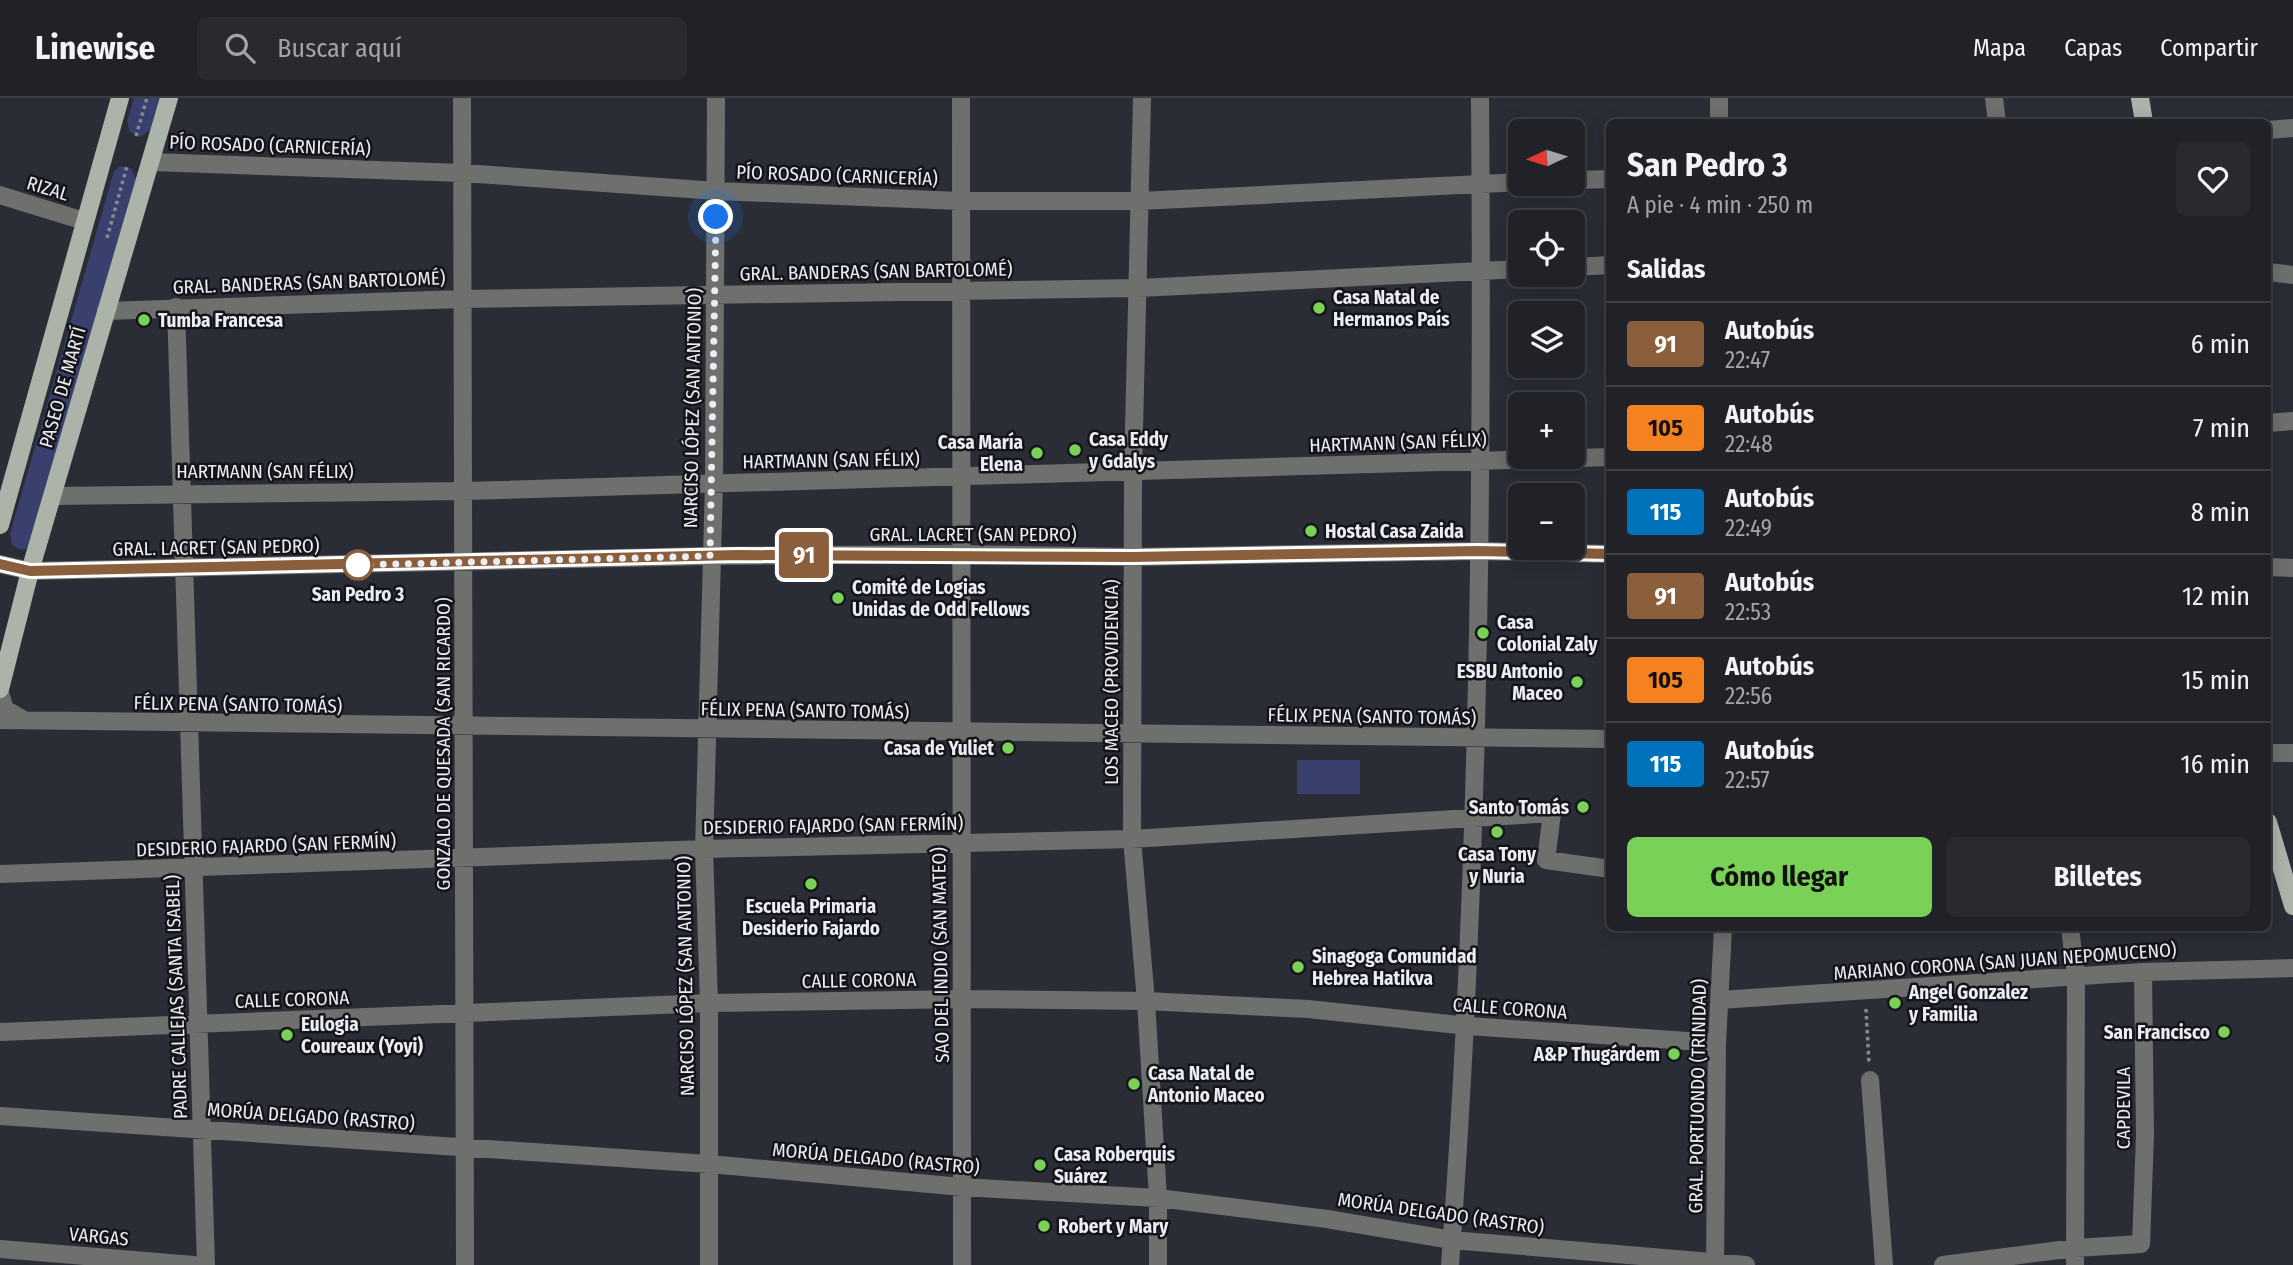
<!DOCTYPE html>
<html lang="es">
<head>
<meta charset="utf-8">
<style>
  :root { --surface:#202228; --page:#282a30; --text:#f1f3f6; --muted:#a2a4a8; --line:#3d3f45; --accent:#79d157 }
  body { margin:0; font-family:"Fira Sans Condensed",sans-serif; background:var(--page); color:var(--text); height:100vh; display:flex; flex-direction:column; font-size:26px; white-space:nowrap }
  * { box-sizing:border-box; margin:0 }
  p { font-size:23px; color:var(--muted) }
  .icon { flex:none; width:38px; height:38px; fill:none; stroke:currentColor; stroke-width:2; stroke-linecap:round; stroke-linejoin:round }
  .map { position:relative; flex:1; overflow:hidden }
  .drawer { position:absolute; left:1606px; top:21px; width:665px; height:812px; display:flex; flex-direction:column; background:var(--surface); border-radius:10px; box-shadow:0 4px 18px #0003,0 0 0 2px var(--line) }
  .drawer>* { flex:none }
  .badge { padding:0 14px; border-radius:5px; font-size:24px; line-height:46px }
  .needle { width:46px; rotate:266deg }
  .buttons { position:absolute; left:1508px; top:21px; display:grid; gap:14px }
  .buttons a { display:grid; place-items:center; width:77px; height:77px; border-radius:10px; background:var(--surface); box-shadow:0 4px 18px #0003,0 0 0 2px var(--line); font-size:35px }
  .you { position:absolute; width:35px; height:35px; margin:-18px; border:5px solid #fff; border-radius:50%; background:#1a73e8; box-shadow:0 0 0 10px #1a73e833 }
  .map>.badge { position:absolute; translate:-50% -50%; box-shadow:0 0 0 4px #fff }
  h2 { padding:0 21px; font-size:26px; line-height:63px }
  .round { display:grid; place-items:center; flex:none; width:74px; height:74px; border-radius:10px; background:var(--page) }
  .summary { display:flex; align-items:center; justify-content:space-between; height:119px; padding:0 21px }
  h1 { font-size:33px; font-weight:700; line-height:52px }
  .cta { display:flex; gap:14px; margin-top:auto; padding:14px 21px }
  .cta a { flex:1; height:80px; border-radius:10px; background:var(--accent); color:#111; font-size:28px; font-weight:700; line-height:80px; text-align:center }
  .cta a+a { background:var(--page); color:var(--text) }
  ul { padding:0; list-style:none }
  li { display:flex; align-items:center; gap:21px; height:84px; padding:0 21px; border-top:2px solid var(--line) }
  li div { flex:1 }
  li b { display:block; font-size:26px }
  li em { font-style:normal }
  li .badge { min-width:77px; font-weight:700; text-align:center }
  header { display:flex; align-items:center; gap:42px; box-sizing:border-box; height:98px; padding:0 35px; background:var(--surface); border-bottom:2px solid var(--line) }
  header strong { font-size:33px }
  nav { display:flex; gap:38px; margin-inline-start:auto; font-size:24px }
  .search { width:490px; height:63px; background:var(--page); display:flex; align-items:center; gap:18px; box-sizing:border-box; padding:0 24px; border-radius:10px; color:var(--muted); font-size:26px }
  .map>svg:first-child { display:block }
  .green { fill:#3a406d }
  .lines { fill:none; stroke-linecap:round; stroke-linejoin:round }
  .path { stroke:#878991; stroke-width:3.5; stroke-dasharray:3.5 3.5; stroke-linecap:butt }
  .minor { stroke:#6d706c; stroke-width:18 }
  .major { stroke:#acb3a9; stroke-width:18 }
  .line-casing { stroke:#fff; stroke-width:16 }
  .line { stroke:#8b5e3c; stroke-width:10 }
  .walk { stroke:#ecedf4; stroke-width:7; stroke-dasharray:0 12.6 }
  .poi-dot { fill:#79d157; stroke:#14151a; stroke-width:2.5 }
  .stop-dot { fill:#fff; stroke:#8b5e3c; stroke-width:3.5 }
  .labels { text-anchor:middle; stroke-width:5; stroke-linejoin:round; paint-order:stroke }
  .street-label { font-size:19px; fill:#ecedf4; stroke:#14151a }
  .poi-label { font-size:19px; font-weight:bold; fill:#ecedf4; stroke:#14151a; text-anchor:start }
  .stop-label { font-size:19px; font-weight:bold; fill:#ecedf4; stroke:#14151a }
</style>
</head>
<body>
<header>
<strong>Linewise</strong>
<div class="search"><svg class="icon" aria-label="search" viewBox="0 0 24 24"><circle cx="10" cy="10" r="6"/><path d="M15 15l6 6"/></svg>Buscar aquí</div>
<nav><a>Mapa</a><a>Capas</a><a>Compartir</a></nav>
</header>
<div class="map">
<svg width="2293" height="1167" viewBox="0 0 2293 1167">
  <rect width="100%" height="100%" fill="#2b2d36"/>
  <path class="green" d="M134 0H159L150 32 140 39 130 34 127 23Z
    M120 68 131 70 136 81 33 445C27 453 20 453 12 447L10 436 114 73Z
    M1297 662H1360V696H1297Z"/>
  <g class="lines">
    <path class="path" d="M136 38 147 0
      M107 140 127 68
      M1866 911 1869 966"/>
    <path class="minor" d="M462 0 465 1167
      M961 0 962 1167
      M1142 0 1133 373 1132 741 1146 903 1158 1100V1167
      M1719 0V24
      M1994 0 1997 24
      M2268 32 2293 30
      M151 64 463 75 717 93 959 103H1140L1521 84
      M1573 82 1610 81
      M0 97 84 123
      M1573 169 1610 167
      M2268 174 2293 177
      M176 209 206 1167
      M106 213 462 201 1139 190 1521 171
      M2268 325 2293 323
      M53 398 464 393 1610 359
      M0 466 30 473 710 458 959 456 1132 459 1478 453 1610 456
      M2268 469 2293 470
      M0 595 5 611 24 622
      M0 622 1610 641
      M2268 655H2293
      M0 776 704 751 1132 741 1552 715 1546 762 1610 771
      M2070 830 2076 878 2075 1167
      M1719 902 2143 874 2293 870
      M0 934 709 905 963 901 1146 903 1308 911 1468 928 1717 945
      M1870 982 1884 1167
      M0 1018 709 1066 962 1089 1158 1100 1327 1121 1452 1142 1746 1167
      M0 1151 194 1167
      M709 1167V905L704 751 714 386 716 0
      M1450 1167C1479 779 1483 389 1480 0
      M1715 1167 1717 945 1723 830
      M1943 1167 2075 1150 2141 1146 2145 1037 2143 874"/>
    <path class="major" d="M2140 0 2144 24
      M0 427 120 0
      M0 591 30 473 169 0
      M2268 724 2293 808"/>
  </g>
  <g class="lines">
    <defs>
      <path id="line" d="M0 466 30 473 738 457 1132 459 1478 453 1610 456"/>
    </defs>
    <use href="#line" class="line-casing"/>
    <use href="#line" class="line"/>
    <path class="walk" d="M358 467 710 458 716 119"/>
  </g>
  <g class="poi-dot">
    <circle cx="1319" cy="210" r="7"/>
    <circle cx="144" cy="222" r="7"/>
    <circle cx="1075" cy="352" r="7"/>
    <circle cx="1037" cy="355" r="7"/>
    <circle cx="1311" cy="433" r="7"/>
    <circle cx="838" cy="500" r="7"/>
    <circle cx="1483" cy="535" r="7"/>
    <circle cx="1577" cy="584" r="7"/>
    <circle cx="1008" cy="650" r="7"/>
    <circle cx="1583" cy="709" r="7"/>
    <circle cx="1497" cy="734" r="7"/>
    <circle cx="811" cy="786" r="7"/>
    <circle cx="1298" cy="869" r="7"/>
    <circle cx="1895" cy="905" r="7"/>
    <circle cx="2224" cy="934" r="7"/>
    <circle cx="287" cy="937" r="7"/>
    <circle cx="1674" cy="956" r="7"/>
    <circle cx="1134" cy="986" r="7"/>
    <circle cx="1040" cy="1067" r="7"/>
    <circle cx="1044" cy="1128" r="7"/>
  </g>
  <circle class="stop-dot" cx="358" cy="467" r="14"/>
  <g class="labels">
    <g class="street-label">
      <text transform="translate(270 47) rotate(2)" y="7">PÍO ROSADO (CARNICERÍA)</text>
      <text transform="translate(837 77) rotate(2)" y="7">PÍO ROSADO (CARNICERÍA)</text>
      <text transform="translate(48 90) rotate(17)" y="7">RIZAL</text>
      <text transform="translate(876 173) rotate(-1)" y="7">GRAL. BANDERAS (SAN BARTOLOMÉ)</text>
      <text transform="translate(309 184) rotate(-2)" y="7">GRAL. BANDERAS (SAN BARTOLOMÉ)</text>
      <text transform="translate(62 289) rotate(-74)" y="7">PASEO DE MARTÍ</text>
      <text transform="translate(692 310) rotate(-89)" y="7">NARCISO LÓPEZ (SAN ANTONIO)</text>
      <text transform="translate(1398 344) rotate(-2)" y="7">HARTMANN (SAN FÉLIX)</text>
      <text transform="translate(831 362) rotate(-1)" y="7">HARTMANN (SAN FÉLIX)</text>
      <text x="265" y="380">HARTMANN (SAN FÉLIX)</text>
      <text x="973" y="443">GRAL. LACRET (SAN PEDRO)</text>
      <text transform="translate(216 449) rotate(-1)" y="7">GRAL. LACRET (SAN PEDRO)</text>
      <text transform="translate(1111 584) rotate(-90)" y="7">LOS MACEO (PROVIDENCIA)</text>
      <text transform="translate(238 606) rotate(1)" y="7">FÉLIX PENA (SANTO TOMÁS)</text>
      <text transform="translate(805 612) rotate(1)" y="7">FÉLIX PENA (SANTO TOMÁS)</text>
      <text transform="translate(1372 618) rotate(1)" y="7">FÉLIX PENA (SANTO TOMÁS)</text>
      <text transform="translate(443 646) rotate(-90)" y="7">GONZALO DE QUESADA (SAN RICARDO)</text>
      <text transform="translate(833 727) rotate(-1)" y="7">DESIDERIO FAJARDO (SAN FERMÍN)</text>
      <text transform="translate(266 747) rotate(-2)" y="7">DESIDERIO FAJARDO (SAN FERMÍN)</text>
      <text transform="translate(940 857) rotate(-91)" y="7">SAO DEL INDIO (SAN MATEO)</text>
      <text transform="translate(2005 863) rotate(-4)" y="7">MARIANO CORONA (SAN JUAN NEPOMUCENO)</text>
      <text transform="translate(685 878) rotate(-91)" y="7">NARCISO LÓPEZ (SAN ANTONIO)</text>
      <text transform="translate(859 882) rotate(-1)" y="7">CALLE CORONA</text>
      <text transform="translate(176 899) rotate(-92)" y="7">PADRE CALLEJAS (SANTA ISABEL)</text>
      <text transform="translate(292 901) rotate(-2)" y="7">CALLE CORONA</text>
      <text transform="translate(1510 910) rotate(4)" y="7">CALLE CORONA</text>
      <text transform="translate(1697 998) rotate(-89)" y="7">GRAL. PORTUONDO (TRINIDAD)</text>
      <text transform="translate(2123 1010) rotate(-90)" y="7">CAPDEVILA</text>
      <text transform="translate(311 1018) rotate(4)" y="7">MORÚA DELGADO (RASTRO)</text>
      <text transform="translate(876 1060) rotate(5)" y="7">MORÚA DELGADO (RASTRO)</text>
      <text transform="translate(1441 1115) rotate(8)" y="7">MORÚA DELGADO (RASTRO)</text>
      <text transform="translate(99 1138) rotate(5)" y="7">VARGAS</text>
    </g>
    <g class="poi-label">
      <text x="1333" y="206">Casa Natal de<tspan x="1333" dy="22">Hermanos País</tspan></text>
      <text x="158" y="229">Tumba Francesa</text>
      <text x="1089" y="348">Casa Eddy<tspan x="1089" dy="22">y Gdalys</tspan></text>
      <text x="1023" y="351" text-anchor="end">Casa María<tspan x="1023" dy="22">Elena</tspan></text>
      <text x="1325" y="440">Hostal Casa Zaida</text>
      <text x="852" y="496">Comité de Logias<tspan x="852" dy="22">Unidas de Odd Fellows</tspan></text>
      <text x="1497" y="531">Casa<tspan x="1497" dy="22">Colonial Zaly</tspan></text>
      <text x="1563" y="580" text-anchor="end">ESBU Antonio<tspan x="1563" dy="22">Maceo</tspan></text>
      <text x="994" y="657" text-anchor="end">Casa de Yuliet</text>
      <text x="1569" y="716" text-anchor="end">Santo Tomás</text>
      <text x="1497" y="763" text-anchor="middle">Casa Tony<tspan x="1497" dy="22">y Nuria</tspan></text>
      <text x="811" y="815" text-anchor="middle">Escuela Primaria<tspan x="811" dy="22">Desiderio Fajardo</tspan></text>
      <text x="1312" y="865">Sinagoga Comunidad<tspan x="1312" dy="22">Hebrea Hatikva</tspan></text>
      <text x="1909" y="901">Angel Gonzalez<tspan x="1909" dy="22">y Familia</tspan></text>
      <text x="301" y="933">Eulogia<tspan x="301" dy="22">Coureaux (Yoyi)</tspan></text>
      <text x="2210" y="941" text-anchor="end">San Francisco</text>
      <text x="1660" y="963" text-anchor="end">A&amp;P Thugárdem</text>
      <text x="1148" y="982">Casa Natal de<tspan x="1148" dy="22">Antonio Maceo</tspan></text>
      <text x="1054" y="1063">Casa Roberquis<tspan x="1054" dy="22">Suárez</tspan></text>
      <text x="1058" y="1135">Robert y Mary</text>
    </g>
    <g class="stop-label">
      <text x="358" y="503">San Pedro 3</text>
    </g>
  </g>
</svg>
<div class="buttons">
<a><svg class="needle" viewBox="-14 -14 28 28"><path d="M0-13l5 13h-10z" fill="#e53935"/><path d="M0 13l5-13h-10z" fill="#a2a4a8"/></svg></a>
<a><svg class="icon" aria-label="locate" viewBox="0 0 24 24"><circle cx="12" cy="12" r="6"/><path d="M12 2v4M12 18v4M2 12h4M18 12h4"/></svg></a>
<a><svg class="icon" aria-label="layers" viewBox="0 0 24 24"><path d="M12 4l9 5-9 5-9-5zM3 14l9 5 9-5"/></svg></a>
<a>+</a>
<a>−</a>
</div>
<div class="you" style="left:716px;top:119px"></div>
<b class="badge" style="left:804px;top:457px;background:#8b5e3c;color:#fff">91</b>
<section class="drawer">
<div class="summary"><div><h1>San Pedro 3</h1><p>A pie · 4 min · 250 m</p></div><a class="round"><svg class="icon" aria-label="heart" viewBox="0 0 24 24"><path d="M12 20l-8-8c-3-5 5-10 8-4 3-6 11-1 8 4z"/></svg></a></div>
<h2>Salidas</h2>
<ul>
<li><span class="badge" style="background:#8b5e3c;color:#fff">91</span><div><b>Autobús</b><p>22:47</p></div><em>6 min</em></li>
<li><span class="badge" style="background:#f58220;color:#111">105</span><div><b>Autobús</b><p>22:48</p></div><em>7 min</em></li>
<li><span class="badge" style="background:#0072bc;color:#fff">115</span><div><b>Autobús</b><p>22:49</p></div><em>8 min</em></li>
<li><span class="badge" style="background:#8b5e3c;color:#fff">91</span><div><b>Autobús</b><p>22:53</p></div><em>12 min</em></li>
<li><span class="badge" style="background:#f58220;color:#111">105</span><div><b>Autobús</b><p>22:56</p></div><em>15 min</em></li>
<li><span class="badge" style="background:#0072bc;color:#fff">115</span><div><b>Autobús</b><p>22:57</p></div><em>16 min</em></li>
</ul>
<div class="cta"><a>Cómo llegar</a><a>Billetes</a></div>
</section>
</div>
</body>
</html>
